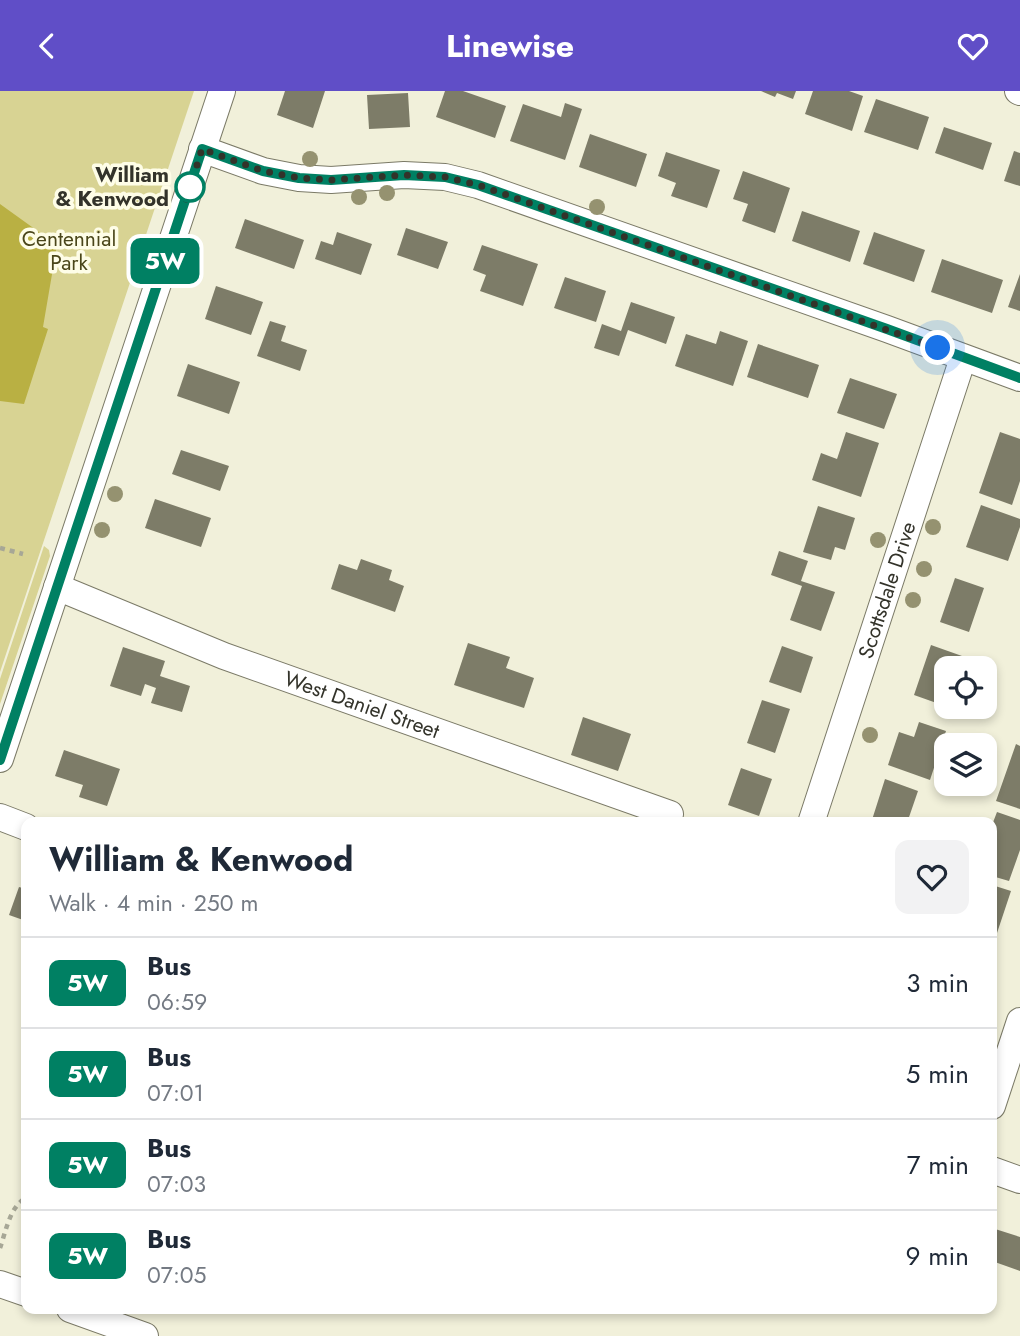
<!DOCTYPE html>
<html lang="en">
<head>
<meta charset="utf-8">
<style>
  :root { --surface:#fff; --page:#f2f2f3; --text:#1f2937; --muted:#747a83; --line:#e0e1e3; --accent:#604ec7 }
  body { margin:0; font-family:Jost,sans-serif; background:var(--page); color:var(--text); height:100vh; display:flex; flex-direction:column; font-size:26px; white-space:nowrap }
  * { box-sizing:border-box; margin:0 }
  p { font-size:23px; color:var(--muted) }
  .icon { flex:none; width:38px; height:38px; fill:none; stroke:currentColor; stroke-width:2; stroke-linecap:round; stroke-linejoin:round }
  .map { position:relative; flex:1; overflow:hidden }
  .details { position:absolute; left:21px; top:726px; width:976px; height:497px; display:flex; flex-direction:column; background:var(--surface); border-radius:14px; box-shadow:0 4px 10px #0003 }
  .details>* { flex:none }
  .badge { padding:0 14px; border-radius:10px; font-size:24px; line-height:46px }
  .controls { position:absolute; left:934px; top:565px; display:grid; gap:14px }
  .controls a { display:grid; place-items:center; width:63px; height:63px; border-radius:14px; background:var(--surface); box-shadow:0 4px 10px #0003; font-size:35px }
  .you { position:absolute; width:35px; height:35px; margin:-18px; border:5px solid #fff; border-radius:50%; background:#1a73e8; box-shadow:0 0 0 10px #1a73e833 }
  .map>.badge { position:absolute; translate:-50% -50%; box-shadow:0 0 0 4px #fff }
  .round { display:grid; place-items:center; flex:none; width:74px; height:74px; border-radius:14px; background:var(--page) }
  .overview { display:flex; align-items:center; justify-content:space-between; height:119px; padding:0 28px }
  h1 { font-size:33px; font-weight:700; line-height:52px }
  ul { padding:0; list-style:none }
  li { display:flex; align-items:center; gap:21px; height:91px; padding:0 28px; border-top:2px solid var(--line) }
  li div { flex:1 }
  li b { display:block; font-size:26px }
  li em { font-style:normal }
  li .badge { min-width:77px; font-weight:700; text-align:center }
  header { display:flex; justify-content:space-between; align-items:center; height:91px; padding:0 28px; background:var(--accent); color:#fff; font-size:32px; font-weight:700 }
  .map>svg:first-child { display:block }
  .green { fill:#d8d393 }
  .forest { fill:#b9b043 }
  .building { fill:#7d7c68 }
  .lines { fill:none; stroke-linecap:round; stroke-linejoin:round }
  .minor-casing { stroke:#7b7a67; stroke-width:28 }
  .path { stroke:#a7a796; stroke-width:4.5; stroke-dasharray:5 5; stroke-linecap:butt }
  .minor { stroke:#fff; stroke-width:26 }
  .tree { fill:#959270 }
  .line-casing { stroke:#fff; stroke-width:16 }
  .line { stroke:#008063; stroke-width:10 }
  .walk { stroke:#33332a; stroke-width:7; stroke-dasharray:0 12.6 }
  .stop-dot { fill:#fff; stroke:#008063; stroke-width:3.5 }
  .labels { text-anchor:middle; stroke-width:7; stroke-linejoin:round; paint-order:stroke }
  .stop-label { font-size:21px; font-weight:bold; fill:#33332a; stroke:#fefde7; text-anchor:end }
  .park-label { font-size:21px; fill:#4a461a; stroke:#fefde7 }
  .street-label { font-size:21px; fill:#33332a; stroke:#fefde7 }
</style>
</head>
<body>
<header><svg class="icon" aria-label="back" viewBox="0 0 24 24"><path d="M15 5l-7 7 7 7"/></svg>Linewise<svg class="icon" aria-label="heart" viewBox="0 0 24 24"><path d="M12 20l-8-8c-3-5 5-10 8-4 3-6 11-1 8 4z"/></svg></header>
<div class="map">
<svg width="1020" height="1245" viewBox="0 0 1020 1245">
  <rect width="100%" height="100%" fill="#f1f0da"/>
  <path class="green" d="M0 0H194L0 581Z
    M44 455 49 459 50 465 0 613V588Z"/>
  <path class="forest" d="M0 113 57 154 43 236 48 238 24 313 0 310Z"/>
  <path class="building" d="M285 0H325L313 37 277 24Z
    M445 0H463L506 15 495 47 436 26Z
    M761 0H796L793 8 777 2 775 6Z
    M813 0H849L863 5 852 40 805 23Z
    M408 2 410 36 369 38 367 4Z
    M876 8 929 26 918 59 864 41Z
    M565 12 582 18 565 69 510 50 523 13 561 26Z
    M944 36 992 52 983 79 935 62Z
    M590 43 647 63 636 96 579 76Z
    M1014 60 1020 62V95L1004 90Z
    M666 61 720 79 707 117 671 105 676 92 658 85Z
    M743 80 790 97 775 142 742 130 748 113 733 108Z
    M802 120 860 140 850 171 792 150Z
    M245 128 304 149 294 178 235 157Z
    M406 137 448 151 438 178 397 164Z
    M337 141 372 153 361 184 315 168 321 150 333 154Z
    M874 141 925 159 914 191 863 173Z
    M482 154 538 173 523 215 480 200 486 184 473 179Z
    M942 168 1003 189 992 222 931 201Z
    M1020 183V220L1008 216Z
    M565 186 606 200 596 231 554 217Z
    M216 195 263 211 251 244 205 228Z
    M631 211 675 226 666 253 628 239 619 265 594 257 602 233 621 240Z
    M270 230 286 235 281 250 307 259 300 280 257 265Z
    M720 240 748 250 733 295 675 275 686 243 716 253Z
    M758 253 819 274 808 307 747 286Z
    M188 273 240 291 229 323 177 305Z
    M850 287 897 303 884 338 837 322Z
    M846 341 879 352 861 406 812 389 821 362 837 368Z
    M1000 341 1020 348V390L1012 414 979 402Z
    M181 359 229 375 220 400 172 383Z
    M155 408 211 427 201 456 145 437Z
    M981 414 1020 428V436L1008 470 966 456Z
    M818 415 855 427 845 459 835 456 831 469 803 461Z
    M779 460 808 470 801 490 835 501 821 540 790 529 802 495 771 484Z
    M361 468 392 479 389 489 404 495 395 521 331 498 339 473 357 479Z
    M955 487 984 497 969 541 940 531Z
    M468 552 510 566 506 577 534 587 524 617 454 594Z
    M931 554 962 565 958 578H947V609L945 615 914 604Z
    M782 555 813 566 801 602 769 591Z
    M123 556 165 570 160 585 190 595 182 621 151 612 156 597 145 593 141 605 110 595Z
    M762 609 790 618 775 662 747 652Z
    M583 626 631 643 618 680 571 664Z
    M919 631 946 640 930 689 888 674 899 641 914 646Z
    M1016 653 1020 655V718L996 710Z
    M64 659 120 678 107 715 79 706 83 694 55 685Z
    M741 677 772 688 759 725 728 714Z
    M885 688 918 700 907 732H871Z
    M997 721 1020 729V759L1009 790 992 785V734Z
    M992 794 1011 800 993 854H992Z
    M19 796 26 798V830L9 824Z
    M992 1137 1020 1146V1180L992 1170Z"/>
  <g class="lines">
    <defs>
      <g id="minor">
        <path d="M1018 0 1020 1"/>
        <path d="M202 58 263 80 299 87 331 89 404 84 445 86 478 94 887 238 1020 287"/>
        <path id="s1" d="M57 496 224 565 670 723"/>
        <path d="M0 668 222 0"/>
        <path d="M0 726 26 736"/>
        <path id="s2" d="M811 732 963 267"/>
        <path d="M992 1015 1020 930"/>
        <path d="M992 1079 1020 1089"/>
        <path d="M0 1193 26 1202"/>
        <path d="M70 1218 145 1245"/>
      </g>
    </defs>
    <use href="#minor" class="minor-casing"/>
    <path class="path" d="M0 457 23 463
      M0 1157C6 1140 10 1115 26 1107"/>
    <use href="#minor" class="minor"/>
  </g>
  <g class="tree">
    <circle cx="310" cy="68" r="8"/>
    <circle cx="387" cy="102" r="8"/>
    <circle cx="359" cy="106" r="8"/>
    <circle cx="597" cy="116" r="8"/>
    <circle cx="115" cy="403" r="8"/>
    <circle cx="933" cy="436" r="8"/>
    <circle cx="102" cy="439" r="8"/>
    <circle cx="878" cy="449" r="8"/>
    <circle cx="924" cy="478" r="8"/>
    <circle cx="913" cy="509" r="8"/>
    <circle cx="870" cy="644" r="8"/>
  </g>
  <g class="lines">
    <defs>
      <path id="line" d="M0 669 202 58 263 80 299 87 331 89 404 84 445 86 478 94 887 238 1020 287"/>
    </defs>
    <use href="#line" class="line-casing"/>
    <use href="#line" class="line"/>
    <path class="walk" d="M190 96 186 109 202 58 263 80 299 87 331 89 404 84 445 86 478 94 504 103 938 257"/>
  </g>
  <circle class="stop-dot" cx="190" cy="96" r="14"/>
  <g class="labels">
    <g class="stop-label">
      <text x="169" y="91">William<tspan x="169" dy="24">&amp; Kenwood</tspan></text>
    </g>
    <g class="park-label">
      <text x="69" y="155">Centennial<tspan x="69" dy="24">Park</tspan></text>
    </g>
    <g class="street-label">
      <text dy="7" stroke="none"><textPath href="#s2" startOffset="245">Scottsdale Drive</textPath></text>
      <text dy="7" stroke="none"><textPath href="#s1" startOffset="327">West Daniel Street</textPath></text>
    </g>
  </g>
</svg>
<div class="controls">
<a><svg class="icon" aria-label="locate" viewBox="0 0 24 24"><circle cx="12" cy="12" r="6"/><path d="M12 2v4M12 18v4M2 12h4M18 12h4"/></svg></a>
<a><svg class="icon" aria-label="layers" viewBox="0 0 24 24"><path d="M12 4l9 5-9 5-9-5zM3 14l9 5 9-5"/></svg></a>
</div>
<div class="you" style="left:938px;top:257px"></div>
<b class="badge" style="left:165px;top:170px;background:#008063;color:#fff">5W</b>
<section class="details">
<div class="overview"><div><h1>William &amp; Kenwood</h1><p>Walk · 4 min · 250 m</p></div><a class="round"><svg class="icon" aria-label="heart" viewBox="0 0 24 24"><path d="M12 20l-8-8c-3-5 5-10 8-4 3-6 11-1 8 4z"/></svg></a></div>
<ul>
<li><span class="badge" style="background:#008063;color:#fff">5W</span><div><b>Bus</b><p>06:59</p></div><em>3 min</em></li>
<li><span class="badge" style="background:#008063;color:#fff">5W</span><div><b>Bus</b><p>07:01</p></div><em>5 min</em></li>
<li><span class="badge" style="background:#008063;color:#fff">5W</span><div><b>Bus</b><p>07:03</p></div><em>7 min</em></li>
<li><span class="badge" style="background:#008063;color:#fff">5W</span><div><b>Bus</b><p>07:05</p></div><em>9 min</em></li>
</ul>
</section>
</div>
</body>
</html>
